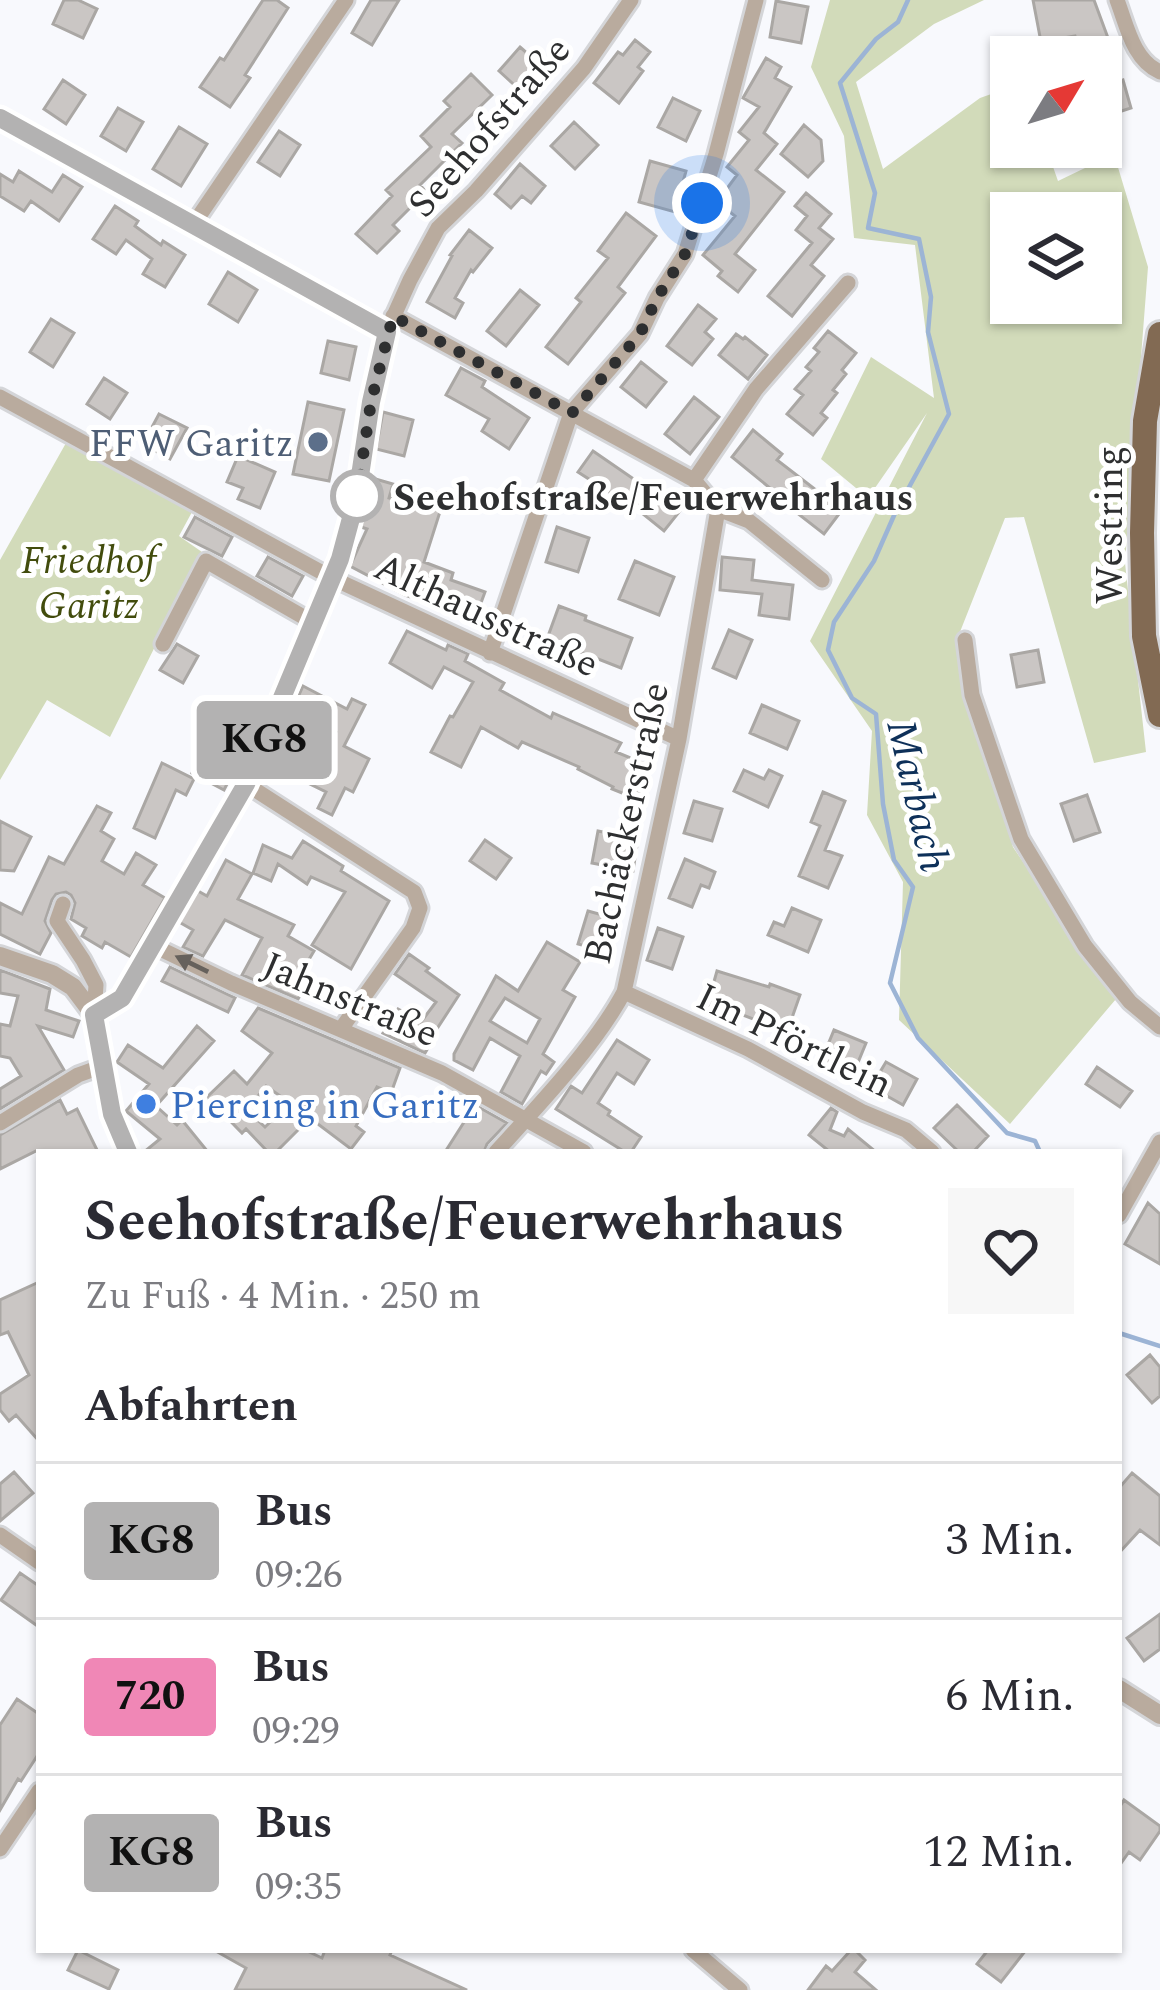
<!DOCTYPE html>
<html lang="de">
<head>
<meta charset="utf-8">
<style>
  :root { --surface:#fff; --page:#f7f7f7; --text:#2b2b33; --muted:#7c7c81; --line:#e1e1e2 }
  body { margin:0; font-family:Spectral,serif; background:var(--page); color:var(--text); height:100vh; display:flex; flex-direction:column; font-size:45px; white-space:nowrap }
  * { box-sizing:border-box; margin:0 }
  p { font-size:39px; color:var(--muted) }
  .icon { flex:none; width:66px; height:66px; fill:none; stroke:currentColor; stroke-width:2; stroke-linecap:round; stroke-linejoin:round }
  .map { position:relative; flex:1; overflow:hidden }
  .drawer { position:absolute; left:36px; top:1149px; width:1086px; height:804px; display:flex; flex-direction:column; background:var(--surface); border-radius:0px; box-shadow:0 3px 9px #0004 }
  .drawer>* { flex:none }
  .badge { padding:0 24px; border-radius:9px; font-size:42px; line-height:78px }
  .needle { width:78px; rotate:52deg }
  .fabs { position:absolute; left:990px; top:36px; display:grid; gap:24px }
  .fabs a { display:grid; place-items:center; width:132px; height:132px; border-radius:0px; background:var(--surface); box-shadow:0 3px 9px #0004; font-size:60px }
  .you { position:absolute; width:60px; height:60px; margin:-30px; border:9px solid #fff; border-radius:50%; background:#1a73e8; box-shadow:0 0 0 18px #1a73e833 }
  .map>.badge { position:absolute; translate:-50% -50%; box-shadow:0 0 0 6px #fff }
  h2 { padding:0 48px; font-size:45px; line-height:108px }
  .round { display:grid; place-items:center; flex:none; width:126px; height:126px; border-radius:0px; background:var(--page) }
  .summary { display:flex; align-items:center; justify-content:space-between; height:204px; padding:0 48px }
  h1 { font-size:57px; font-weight:700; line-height:90px }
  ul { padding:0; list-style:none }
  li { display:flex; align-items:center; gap:36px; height:156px; padding:0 48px; border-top:3px solid var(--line) }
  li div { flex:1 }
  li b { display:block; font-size:45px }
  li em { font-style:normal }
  li .badge { min-width:132px; font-weight:700; text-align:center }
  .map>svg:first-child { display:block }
  .green { fill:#d2dbba; fill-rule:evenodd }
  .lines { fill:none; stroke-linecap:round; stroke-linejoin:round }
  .stream { stroke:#9cb4d5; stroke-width:4.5 }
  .building { fill:#cac6c4; stroke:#aaa7a4; stroke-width:3; fill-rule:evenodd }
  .minor-casing { stroke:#d4d5d8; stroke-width:21 }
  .tertiary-casing { stroke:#d4d5d8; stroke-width:24 }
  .primary-casing { stroke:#d4d5d8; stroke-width:30 }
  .minor { stroke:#b9ab9e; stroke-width:15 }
  .tertiary { stroke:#b9ab9e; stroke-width:18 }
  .primary { stroke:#826a53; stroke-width:24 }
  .oneway { fill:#66615c }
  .line-casing { stroke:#fff; stroke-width:27 }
  .line { stroke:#b3b2b2; stroke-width:18 }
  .walk { stroke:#2e2f30; stroke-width:12; stroke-dasharray:0 21.6 }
  .service-dot { fill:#5c6f8a; stroke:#fff; stroke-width:4.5 }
  .stop-dot { fill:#fff; stroke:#b3b2b2; stroke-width:6 }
  .shop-dot { fill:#3f7fe0; stroke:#fff; stroke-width:4.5 }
  .labels { text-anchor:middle; stroke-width:10; stroke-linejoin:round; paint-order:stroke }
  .street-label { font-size:39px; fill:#2e2f30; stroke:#fff }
  .service-label { font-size:39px; fill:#4e5e75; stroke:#fff; text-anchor:end }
  .stop-label { font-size:39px; font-weight:bold; fill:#2e2f30; stroke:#fff; text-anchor:start }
  .park-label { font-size:39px; font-style:italic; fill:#424c0d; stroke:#fff }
  .shop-label { font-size:39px; fill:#366cbe; stroke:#fff; text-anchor:start }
  .water-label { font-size:42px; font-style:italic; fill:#0e3059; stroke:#fff }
</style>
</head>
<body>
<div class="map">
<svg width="1160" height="1990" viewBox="0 0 1160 1990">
  <rect width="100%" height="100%" fill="#f8f9fd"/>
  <path class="green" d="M830 0H984L934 24 856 82 883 169 980 98 1011 87V147H1046L1058 181 1114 154 1148 267 1125 563 1146 752 1094 763 1024 517 1005 518 956 642 1013 847 1116 999 1010 1124 899 1020 903 882 867 815 872 731 810 641 927 413 868 498 821 459 871 357 934 398 915 245 854 238 844 136 811 67ZM1011 213H1101V303H1011Z
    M66 443 192 512 179 536 202 552 110 737 47 700 0 780V560Z"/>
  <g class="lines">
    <path class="stream" d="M908 0 898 22 876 39 840 83 875 193 868 228 919 239 931 297 928 332 949 414 896 511 874 561 834 622 828 650 852 698 876 714 883 804 894 860 913 887 890 983 918 1038 1007 1133 1035 1141 1040 1152
      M1119 1333 1160 1346"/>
  </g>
  <path class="building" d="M64 0H78L97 9 83 38 53 24Z
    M263 0H277L288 8 245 75 250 78 230 107 200 87 220 58 224 60Z
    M371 0H399L372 45 352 33Z
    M1033 0H1094L1115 57H1082L1075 36 1041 42Z
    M776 1 808 7 801 43 770 37Z
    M635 40 650 52 638 67 643 71 619 103 594 83 618 52 623 55Z
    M520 47 543 67 521 91 499 71Z
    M766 58 781 67 775 78 791 87 764 133 777 144 756 170 784 192 735 254 755 270 738 292 718 276 722 271 703 255 735 216 717 202 737 175 727 167 749 140 739 132 759 107 743 98Z
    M1101 58H1104L1112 84 1123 80 1131 108 1106 116 1101 101Z
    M471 74 492 95 452 134 462 143 420 185 426 192 393 225 399 231 377 253 356 234 392 196 386 190 431 147 421 136 450 107 444 101Z
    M63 80 85 95 66 124 44 109Z
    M673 98 700 111 686 141 658 127Z
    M118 108 143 122 126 151 101 136Z
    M574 122 598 145 575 169 551 146Z
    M804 125 821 140 823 161 808 177 781 154Z
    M179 127 207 144 181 186 153 169Z
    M279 131 300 145 280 176 258 162Z
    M650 161 686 171 675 212 639 202Z
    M520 164 545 186 531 203 522 196 511 208 495 194Z
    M19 171 52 192 63 175 82 187 59 221 31 201 24 211 0 196V174L13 182Z
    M806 193 831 214 819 228 833 239 811 265 824 276 792 316 768 296 812 243 796 230 807 216 795 206Z
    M115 206 138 221 135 226 161 245 163 241 185 255 165 287 143 274 152 259 126 240 116 254 93 239Z
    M626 213 656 236 618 287 625 293 568 364 546 347 581 302 576 298 608 258 598 251Z
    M469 230 492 248 473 272 471 270 455 298 463 303 455 318 427 302 452 256 450 255Z
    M228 272 257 290 238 322 209 304Z
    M520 290 539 305 506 346 487 331Z
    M698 305 716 319 705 332 713 339 692 365 667 346Z
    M51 319 74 333 53 367 30 352Z
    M828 331 856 353 842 370 846 374 833 390 837 393 821 413 827 418 813 435 787 414 803 395 795 389 811 371 806 367 819 352 814 348Z
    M736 334 743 339 745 337 767 355 748 379 719 355Z
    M328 341 356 347 349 380 321 373Z
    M641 362 666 382 646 407 621 387Z
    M461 368 485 381 482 387 529 418 509 449 482 431 489 419 446 395Z
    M104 378 127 393 110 419 87 404Z
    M694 397 719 417 690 454 665 434Z
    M308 402 344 410 329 481 293 474Z
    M383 412 413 420 404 456 376 449Z
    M159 414 187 428 170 459 143 444Z
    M753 430 782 454 777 460 842 510 824 534 774 495 776 493 732 457Z
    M593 451 651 491 656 485 683 507 664 531 622 497 620 499 578 472Z
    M238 456 275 472 260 508 238 499 243 488 227 482Z
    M372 478 393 484 389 498 422 508 428 490 445 496 424 562 453 573 451 580 485 592 475 619 405 595 350 566 367 529 361 527Z
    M195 517 232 537 222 556 184 537Z
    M557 527 589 538 578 572 546 562Z
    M268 557 303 576 292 596 257 576Z
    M722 557 754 560 752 580 793 585 789 619 759 615 762 594 720 590Z
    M635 561 674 577 659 615 619 599Z
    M559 606 586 616 585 620 632 638 621 668 547 639Z
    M729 630 752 640 736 678 713 668Z
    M407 631 446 650 448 645 468 654 465 661 504 683 500 690 551 718 553 713 621 743 616 752 650 766 637 799 612 789 613 787 578 769 579 767 522 742 518 748 481 727 461 767 431 752 450 716 453 717 473 682 444 667 432 688 390 663Z
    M177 644 198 656 183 683 160 670Z
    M1038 650 1044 682 1017 687 1011 655Z
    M303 686 347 709 352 699 365 705 344 746 369 759 353 792 345 788 332 815 318 808 326 792 308 783 311 777 271 757ZM305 716 336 732 323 757 292 741Z
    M762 705 799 721 787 749 750 733Z
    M210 731 245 749 224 790 192 773Z
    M162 763 194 779 186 795 176 790 155 838 134 828Z
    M744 770 764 779 769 770 782 776 768 807 734 791Z
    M823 792 845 801 825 850 842 856 828 888 799 876 820 826 811 822Z
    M1087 795 1100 832 1074 841 1061 804Z
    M694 801 722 809 712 841 684 833Z
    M97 806 111 813 101 831 114 839 102 861 124 874 136 853 156 865 143 885 165 898 131 957 105 942 102 948 82 936 86 928 71 919 75 903 71 895 66 892 56 894 52 900 45 921 51 933 40 954 0 934V903L22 914 49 857 64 864Z
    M0 821 31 837 14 871 0 870Z
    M598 831 638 839 633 871 592 863Z
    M485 840 511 858 496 879 470 861Z
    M303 841 343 866 341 871 389 901 351 969 312 945 345 892 311 877 307 884 278 864 271 881 253 873 263 845 292 858Z
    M685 859 715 872 709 888 701 885 692 907 669 898Z
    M226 860 252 874 238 899 294 925 288 936 314 951 298 978 307 983 298 999 242 975 262 938 225 920 203 956 183 947 193 930 179 922 198 891 207 896Z
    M792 908 821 920 808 952 768 935 774 922 784 926Z
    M588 911 617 919 607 952 578 944Z
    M658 928 683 937 672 969 647 960Z
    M547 942 580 962 563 990 575 997 543 1054 554 1062 546 1074 541 1071 522 1104 501 1092 520 1056 490 1038 473 1070 454 1060V1054L496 976 518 991ZM505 998 540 1019 527 1043 490 1021Z
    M409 954 429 968 426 971 459 995 433 1035 435 1036 425 1053 383 1033 398 1009 421 1022 436 1002 395 974Z
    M170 967 235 998 228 1012 162 981Z
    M0 970 50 989 46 1010 79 1021 73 1037 38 1026 64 1070 0 1109V1089L21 1076 10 1058 0 1056V1024L10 1026 18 996 0 993Z
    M717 971 769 987 770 984 800 995 787 1032 735 1012 707 1006Z
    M258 1008 400 1068 391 1093 377 1087 356 1126 364 1132 351 1149 310 1118 276 1152H268L246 1129 242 1133 207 1097 234 1071 247 1084 272 1053 242 1031ZM266 1086 290 1103 265 1127 247 1110Z
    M197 1026 214 1041 156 1106 177 1125 182 1120 208 1152H144L160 1139 126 1111 149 1084 117 1062 128 1045 163 1068Z
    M834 1030 866 1043 852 1077 820 1064Z
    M617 1040 649 1060 634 1084 617 1073 598 1103 610 1111 608 1115 641 1137 631 1152H625L556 1109 571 1086 582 1093Z
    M886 1062 917 1079 903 1105 871 1087Z
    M1097 1067 1132 1091 1120 1107 1086 1084Z
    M60 1100 67 1114 77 1109 98 1152 36 1151 0 1169V1135Z
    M475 1105 507 1123 487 1144 484 1152H445Z
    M957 1105 988 1136 973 1152H959L934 1128Z
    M831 1108 837 1112 830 1130 844 1136 848 1129 876 1152H830L809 1135Z
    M1148 1203 1160 1214V1264L1125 1244Z
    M39 1282V1441L16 1415 9 1421 0 1410V1394L29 1375 8 1332 0 1335V1300Z
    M1150 1355 1160 1367V1396L1152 1403 1127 1375Z
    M14 1472 33 1493 0 1521V1484Z
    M1132 1473 1160 1496V1545L1140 1530 1119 1553V1488Z
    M20 1573 39 1586V1627L1 1600Z
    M1160 1614V1649L1144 1661 1127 1638Z
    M17 1699 39 1714V1753L21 1781 18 1779 0 1810V1725Z
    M1124 1800 1160 1826V1831L1140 1860 1129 1852 1119 1866V1808Z
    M78 1950 118 1970 109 1989 68 1970Z
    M214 1950H305L322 1958 325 1950H392L390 1955 467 1990H235L246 1968Z
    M851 1950H855L865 1960 855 1972 876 1990H808L826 1966 832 1971Z
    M988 1950H1026L1001 1982 977 1964Z"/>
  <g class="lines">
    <defs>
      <path id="minor" d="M1117 0C1127 26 1133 60 1160 72
        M0 118 387 331
        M193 225 346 0
        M393 316 694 480 718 509 749 521 822 580
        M0 397 332 578 679 739
        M694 480 756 389 848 283
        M965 640 972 695 1021 839 1085 946 1130 1002 1160 1027
        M163 644 206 561 314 623
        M490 653 571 413 640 334 657 298 685 254 716 154 756 0
        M246 784 414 892 420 908 413 928 341 1029
        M63 904 57 921 83 960 96 985 94 1015
        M152 945 231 983 442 1073 584 1152
        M624 992 748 1049 863 1112 906 1130 932 1152
        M94 1015 121 998 246 784 314 623 340 559 357 497 371 402 387 331 410 280 438 228 476 191 584 68 631 0
        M0 1123 78 1075 103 1066
        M496 1152C537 1107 596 1045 624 992L679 739 718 509
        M1119 1215 1160 1142
        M0 1535 39 1562
        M0 1849 39 1791
        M693 1950 740 1990"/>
      <path id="tertiary" d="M0 956 52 974 73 987 94 1015 112 1114 128 1152
        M1119 1689 1160 1715"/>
      <path id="primary" d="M1160 334 1145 421 1142 533 1144 636 1160 715"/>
    </defs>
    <use href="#minor" class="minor-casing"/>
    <use href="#tertiary" class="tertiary-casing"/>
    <use href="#primary" class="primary-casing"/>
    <use href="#minor" class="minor"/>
    <use href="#tertiary" class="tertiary"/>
    <use href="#primary" class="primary"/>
  </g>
  <defs><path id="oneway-solid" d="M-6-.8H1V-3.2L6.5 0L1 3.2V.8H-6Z" transform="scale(3)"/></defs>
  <use class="oneway" href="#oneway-solid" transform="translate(192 964) rotate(-154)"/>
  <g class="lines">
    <defs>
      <path id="line" d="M0 118 387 332 371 402 357 496 340 559 246 784 122 998 94 1015 112 1114 128 1152"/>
    </defs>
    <use href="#line" class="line-casing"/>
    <use href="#line" class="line"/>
    <path class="walk" d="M357 496 371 402 393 316 572 413 640 334 657 298 685 254 702 203"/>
  </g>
  <circle class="service-dot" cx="318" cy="442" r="12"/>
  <circle class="stop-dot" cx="357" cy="496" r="24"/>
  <circle class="shop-dot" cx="146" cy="1104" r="12"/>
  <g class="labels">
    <g class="street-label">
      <text transform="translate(488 126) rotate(-49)" y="14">Seehofstraße</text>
      <text transform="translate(1108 525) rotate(-90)" y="14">Westring</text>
      <text transform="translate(487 614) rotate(25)" y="14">Althausstraße</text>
      <text transform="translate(625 823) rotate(-78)" y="14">Bachäckerstraße</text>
      <text transform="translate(351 998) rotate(23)" y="14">Jahnstraße</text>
      <text transform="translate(795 1039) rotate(26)" y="14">Im Pförtlein</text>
    </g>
    <g class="service-label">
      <text x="294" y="456">FFW Garitz</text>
    </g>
    <g class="stop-label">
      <text x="393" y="510">Seehofstraße/Feuerwehrhaus</text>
    </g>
    <g class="park-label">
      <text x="89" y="573">Friedhof<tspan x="89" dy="45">Garitz</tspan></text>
    </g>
    <g class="shop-label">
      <text x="170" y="1118">Piercing in Garitz</text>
    </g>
    <g class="water-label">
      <text transform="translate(919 795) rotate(77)" y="15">Marbach</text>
    </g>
  </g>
</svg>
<div class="fabs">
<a><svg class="needle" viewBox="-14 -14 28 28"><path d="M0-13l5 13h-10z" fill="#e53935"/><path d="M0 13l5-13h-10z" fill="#7c7c81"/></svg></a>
<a><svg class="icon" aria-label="layers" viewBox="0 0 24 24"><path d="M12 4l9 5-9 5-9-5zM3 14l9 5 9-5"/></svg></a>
</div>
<div class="you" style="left:702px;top:203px"></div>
<b class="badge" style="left:264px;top:740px;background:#b3b2b2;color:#111">KG8</b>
<section class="drawer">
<div class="summary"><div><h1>Seehofstraße/Feuerwehrhaus</h1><p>Zu Fuß · 4 Min. · 250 m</p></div><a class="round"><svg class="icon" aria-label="heart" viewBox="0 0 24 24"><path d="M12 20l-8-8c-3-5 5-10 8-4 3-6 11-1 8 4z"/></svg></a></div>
<h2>Abfahrten</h2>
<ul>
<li><span class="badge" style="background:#b3b2b2;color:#111">KG8</span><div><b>Bus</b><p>09:26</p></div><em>3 Min.</em></li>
<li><span class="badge" style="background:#f087b6;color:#111">720</span><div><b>Bus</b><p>09:29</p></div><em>6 Min.</em></li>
<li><span class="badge" style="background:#b3b2b2;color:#111">KG8</span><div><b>Bus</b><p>09:35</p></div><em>12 Min.</em></li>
</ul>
</section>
</div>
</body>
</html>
